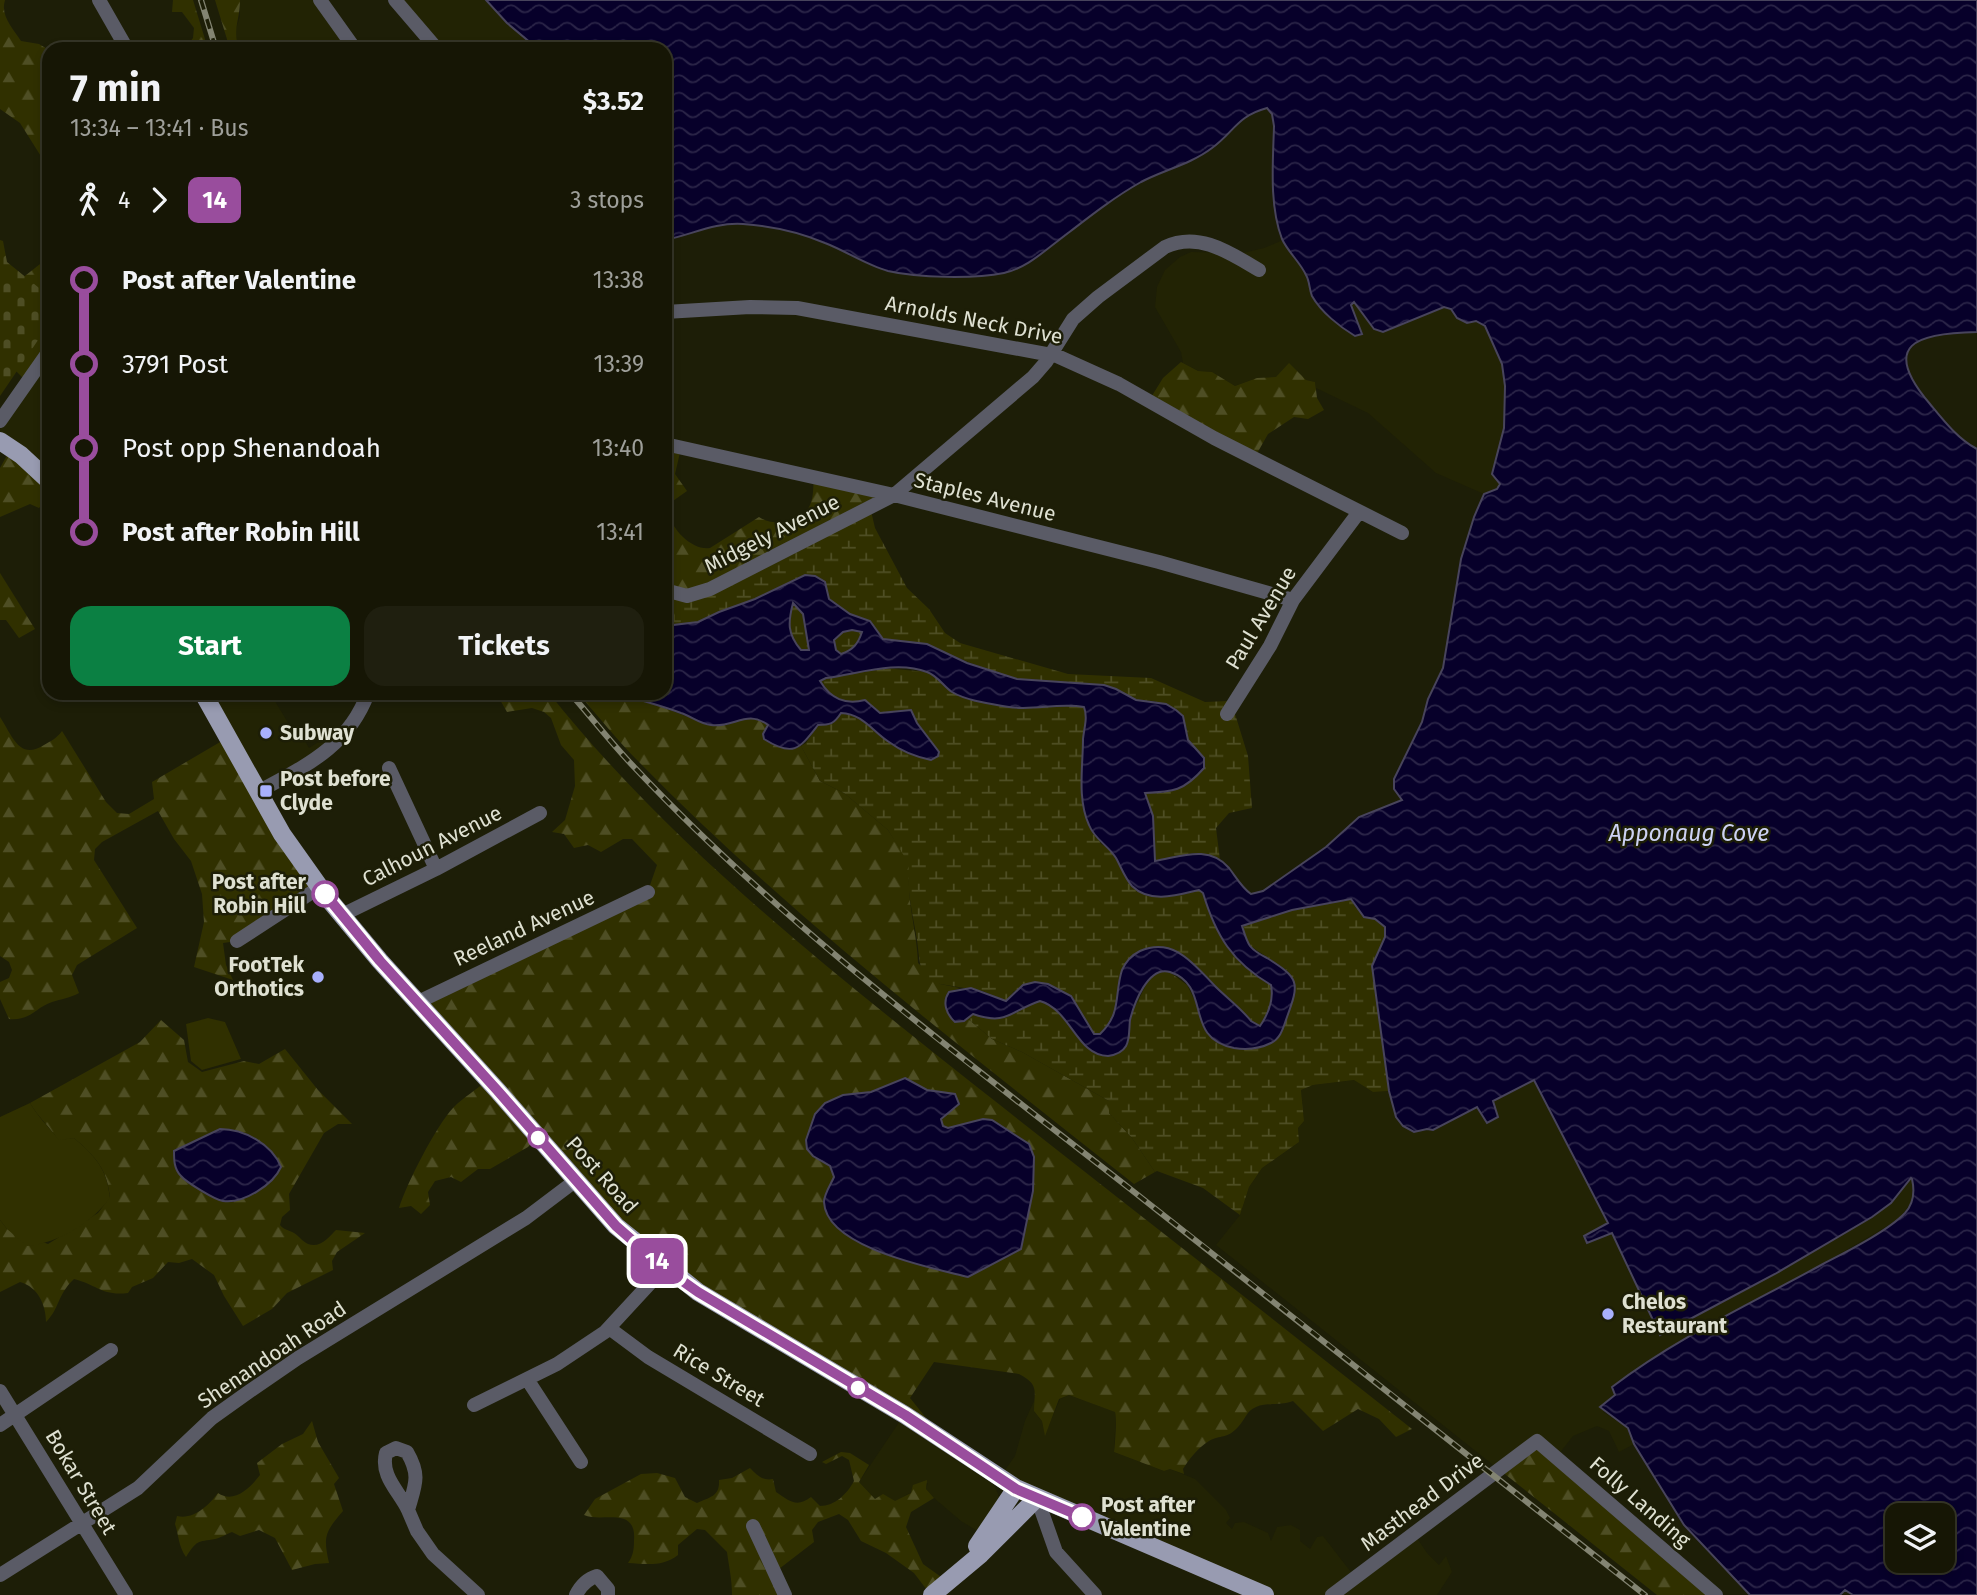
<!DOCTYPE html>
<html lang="en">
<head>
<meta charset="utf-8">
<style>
  :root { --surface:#161605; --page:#1f1f0f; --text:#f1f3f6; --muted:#9e9f9a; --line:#353527; --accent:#0b8043 }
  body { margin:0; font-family:"Fira Sans",sans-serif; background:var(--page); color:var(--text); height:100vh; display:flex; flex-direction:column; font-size:26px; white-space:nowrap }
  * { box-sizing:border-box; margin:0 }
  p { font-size:23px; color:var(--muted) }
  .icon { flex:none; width:38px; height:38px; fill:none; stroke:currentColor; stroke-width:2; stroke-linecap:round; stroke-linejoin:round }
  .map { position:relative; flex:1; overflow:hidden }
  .panel { position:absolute; left:42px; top:42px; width:630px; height:658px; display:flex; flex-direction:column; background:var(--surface); border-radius:21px; box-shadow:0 4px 10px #0003,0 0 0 2px var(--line) }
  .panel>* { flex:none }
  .badge { padding:0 14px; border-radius:10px; font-size:24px; line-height:46px }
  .fabs { position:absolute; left:1885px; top:1503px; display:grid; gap:14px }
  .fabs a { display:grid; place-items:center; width:70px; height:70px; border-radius:14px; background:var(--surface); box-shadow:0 4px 10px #0003,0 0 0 2px var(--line); font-size:35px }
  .map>.badge { position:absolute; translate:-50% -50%; box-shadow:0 0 0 4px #fff }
  .legs { display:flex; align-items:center; gap:10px; height:77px; padding:0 28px; font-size:23px }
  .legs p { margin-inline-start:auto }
  .summary { display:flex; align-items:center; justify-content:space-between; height:119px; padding:0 28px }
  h1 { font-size:38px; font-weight:700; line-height:52px }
  .action { display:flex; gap:14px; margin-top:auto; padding:14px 28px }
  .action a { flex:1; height:80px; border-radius:21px; background:var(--accent); color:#fff; font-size:28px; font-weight:700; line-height:80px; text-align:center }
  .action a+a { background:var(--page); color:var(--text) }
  ul { padding:0 28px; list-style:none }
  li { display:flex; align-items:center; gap:24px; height:84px; font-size:26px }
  li i { display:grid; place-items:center; width:10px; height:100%; margin:0 9px; background:currentColor }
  li i::after { content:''; width:18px; height:18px; margin:-9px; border:5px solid; border-radius:50%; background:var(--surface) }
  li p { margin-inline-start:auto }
  li:first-child i { background:linear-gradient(#0000 50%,currentColor 0) }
  li:last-child i { background:linear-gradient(currentColor 50%,#0000 0) }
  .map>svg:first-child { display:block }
  .built { fill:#222304 }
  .forest { fill:url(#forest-firs); fill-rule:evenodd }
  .wetland { fill:url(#wetland-marsh) }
  .cemetery { fill:url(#cemetery-stones) }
  .green { fill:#303000 }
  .water { fill:url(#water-waves); stroke:#48445c; stroke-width:2; fill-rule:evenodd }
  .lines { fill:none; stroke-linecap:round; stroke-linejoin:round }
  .minor { stroke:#5a5b66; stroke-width:14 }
  .major { stroke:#989bb1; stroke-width:18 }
  .rail-casing { stroke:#838472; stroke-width:6 }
  .rail { stroke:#1d1e07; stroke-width:3.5; stroke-dasharray:10; stroke-linecap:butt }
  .line-1-casing { stroke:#fff; stroke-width:16 }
  .line-1 { stroke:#994d9d; stroke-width:10 }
  .poi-dot { fill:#a8b0fc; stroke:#1d1e07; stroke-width:2.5 }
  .stop-1-dot { fill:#fff; stroke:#994d9d; stroke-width:3.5 }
  .labels { text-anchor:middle; stroke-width:5; stroke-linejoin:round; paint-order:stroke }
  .street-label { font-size:21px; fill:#dfe1d2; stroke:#1d1e07 }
  .poi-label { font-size:21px; font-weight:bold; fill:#dfe1d2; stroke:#1d1e07; text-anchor:start }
  .stop-label { font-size:21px; font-weight:bold; fill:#dfe1d2; stroke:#1d1e07; text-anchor:end }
  .water-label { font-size:23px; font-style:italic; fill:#cdd2f3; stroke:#1d1e07 }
</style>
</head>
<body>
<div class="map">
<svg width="1977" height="1595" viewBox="0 0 1977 1595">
  <defs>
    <pattern id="forest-firs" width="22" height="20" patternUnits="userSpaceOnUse" patternTransform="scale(1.75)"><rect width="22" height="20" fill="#303000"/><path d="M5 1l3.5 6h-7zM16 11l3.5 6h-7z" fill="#4e4e24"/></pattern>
    <pattern id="wetland-marsh" width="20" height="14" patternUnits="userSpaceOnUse" patternTransform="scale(1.75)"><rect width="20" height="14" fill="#303000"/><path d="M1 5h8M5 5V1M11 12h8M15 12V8" fill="none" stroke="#4e4e24"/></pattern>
    <pattern id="cemetery-stones" width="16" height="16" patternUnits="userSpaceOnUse" patternTransform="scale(1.75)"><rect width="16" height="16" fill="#303000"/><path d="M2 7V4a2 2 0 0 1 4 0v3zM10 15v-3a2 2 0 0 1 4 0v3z" fill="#4e4e24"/></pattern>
    <pattern id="water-waves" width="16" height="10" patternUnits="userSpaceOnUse" patternTransform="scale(1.75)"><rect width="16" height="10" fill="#07002a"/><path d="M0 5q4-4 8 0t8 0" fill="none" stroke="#2b2548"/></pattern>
  </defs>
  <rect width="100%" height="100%" fill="#1d1e07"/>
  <path class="built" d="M240 0H322L357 49H239L234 35 240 16Z
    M395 0H486L507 23 538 49H438Z
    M1283 240 1305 272 1310 282V292L1359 323 1351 304 1354 301 1374 329H1392L1444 307 1451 309 1457 318 1467 323 1476 321 1485 326 1502 364 1505 385 1504 428 1492 474 1500 484 1497 489 1484 494 1436 473 1368 413 1316 388 1315 382 1306 380 1294 371 1276 377 1257 378 1235 386 1212 372 1198 371 1183 363 1181 352 1155 307 1157 287 1165 270 1180 257 1191 252 1243 253 1264 248Z
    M49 350V480L0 439V419Z
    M223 693H270L290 726 298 728 309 748 336 731 343 734 259 791 209 701Z
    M1534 1079 1608 1223 1584 1236 1587 1243 1612 1232 1661 1334 1775 1274 1872 1217 1898 1196 1911 1178 1915 1190 1912 1201 1899 1219 1805 1274 1609 1401 1603 1412 1628 1428 1634 1444 1619 1452 1609 1431 1597 1426 1573 1436 1559 1454 1497 1468 1216 1245 1240 1215 1249 1187 1262 1168 1299 1142 1298 1128 1304 1121 1301 1090 1313 1085 1354 1080 1373 1092 1389 1091 1397 1117 1423 1131 1433 1130 1477 1107 1486 1123 1495 1112 1493 1101Z
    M1069 1395 1116 1412 1114 1452 1164 1471 1170 1469 1195 1479 1226 1510 1230 1518 1226 1523 1232 1529 1235 1523 1244 1522 1268 1533 1271 1541 1277 1527 1291 1525 1300 1530V1541L1310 1549 1317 1537 1323 1536 1354 1576 1415 1535 1427 1553 1439 1565 1446 1556 1452 1572 1437 1595H1265L1000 1477 1015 1456 1025 1421 1033 1403 1034 1402V1411L1042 1421 1045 1434 1060 1399Z
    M904 1415 989 1473 998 1494 1000 1508 984 1535 961 1521 934 1498 926 1489 928 1483 894 1502 876 1500 859 1482Z"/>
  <path class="forest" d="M0 0H5C0 16 13 28 21 41L39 44 49 50V169L20 123 0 109Z
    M173 0H193L208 49H187L186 47 193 38 194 28 182 12H172Z
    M215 0H240C240 20 232 30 239 49H230Z
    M49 257V350L26 381 11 366 21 279Z
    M1181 362 1198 371 1212 372 1235 386 1257 378 1276 377 1289 363 1306 380 1315 382 1317 398 1324 410 1308 419 1294 417 1268 434 1255 457 1150 399 1163 378Z
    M672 444 681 448 675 474 687 491 670 503C670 507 669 511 669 514 672 530 693 551 710 548L759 517C774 527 802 524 810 505 814 497 813 485 814 476L890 494 700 593 665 590V469Z
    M11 448 49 480V497L39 508 30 504 0 517V468Z
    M0 573 35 629 19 638 6 620H0Z
    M496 693H549C670 845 826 967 977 1087 1122 1201 1267 1314 1412 1429L1396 1437 1379 1419 1358 1409 1323 1431 1293 1401C1279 1406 1266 1402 1256 1407 1246 1411 1245 1420 1238 1427 1226 1440 1221 1434 1209 1441 1199 1447 1189 1459 1183 1469L1184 1474 1170 1469 1164 1471 1114 1452C1115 1446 1117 1417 1115 1412L1069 1395 1059 1399 1045 1436 1042 1421 1034 1411C1034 1391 1040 1385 1019 1374L934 1362 910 1398 943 1439 668 1266 537 1137 528 1147 490 1169H478L461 1182 451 1177 435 1181 428 1192 430 1205 421 1214 411 1206 399 1208C407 1183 436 1126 453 1108 463 1097 477 1090 487 1080L419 1001 648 891 657 865 632 839H623L601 852 588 845 574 848 564 834 552 832 565 820 575 786 574 760 561 745 551 718 544 712 532 708 507 712ZM905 1078 927 1090 955 1094 941 1120 943 1126 948 1128 983 1119 992 1120 1029 1144 1034 1157 824 1199 834 1177 830 1166 843 1095 871 1092Z
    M578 693H618L633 696 696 720 726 725 748 717 760 719 797 747 801 746 820 781 844 793 888 830 910 864C905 897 917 930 918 963L940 984 960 988 949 992 964 1021 967 1018 992 1039 1022 1052 1109 1101V1113L1132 1138 1155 1172 1134 1184C964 1049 790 917 638 761 617 740 598 716 578 693Z
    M0 717C12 735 19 761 44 745 51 741 57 738 62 731L106 802 117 813 129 814 154 799 152 782 227 738 319 885 237 941 223 943 226 965 233 980 194 967 204 922 202 894 191 861 174 839 158 811 102 842 95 849 94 860 137 928 77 965 72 975 79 993C70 998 61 999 52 1002 36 1007 31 1021 9 1019L0 999V982L9 978 12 970 9 962 0 956Z
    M161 1020 184 1040 188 1062 202 1072 244 1061 259 1064 285 1049 318 1090 352 1124H338L324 1133 289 1194 290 1210 282 1217 280 1225C284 1230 289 1230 294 1233 299 1236 303 1242 308 1244 320 1249 330 1236 336 1230L365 1233 337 1252 332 1261 333 1270 287 1293 272 1309 243 1326 224 1296 214 1275 192 1259 179 1263 168 1262 153 1278 132 1287 128 1293C101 1296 98 1285 74 1279 57 1295 60 1308 46 1322 46 1305 38 1287 20 1282L0 1292V1220L7 1229 48 1244 98 1213 110 1197C107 1169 96 1157 74 1138L59 1141C50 1127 38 1117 30 1103L140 1042Z
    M312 1421 318 1442 339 1478 334 1484 343 1511C325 1532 323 1536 329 1563L315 1564 292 1570 275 1538 259 1530 240 1536 232 1532C227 1534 220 1538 215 1539 197 1542 197 1540 186 1557 178 1545 179 1536 175 1524L177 1516C194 1520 209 1505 218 1493 234 1504 250 1488 260 1475L257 1463 282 1444 303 1434Z
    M1538 1440 1722 1595H1657L1501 1471Z
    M841 1452 850 1453 869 1465 859 1482 875 1499 883 1494 895 1501 911 1493 913 1485 927 1480 926 1489 934 1498 911 1512 906 1527 923 1564 944 1579 930 1594 914 1573 886 1553 861 1541 848 1520 839 1514 818 1522 812 1530 814 1542 775 1572 785 1595H732C732 1579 729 1567 727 1552L705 1530 697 1529 678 1545V1555C663 1567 646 1564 628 1563 633 1556 634 1550 634 1541 637 1505 602 1523 584 1515L595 1499 641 1474 657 1473 675 1478 685 1497 697 1503C711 1497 720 1496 719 1480L732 1478 750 1468C757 1475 762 1481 773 1479L776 1492C789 1501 797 1508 811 1497L820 1506C835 1506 847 1494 854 1481L849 1460 842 1456 826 1464 822 1462Z"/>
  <path class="wetland" d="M871 511 875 528 907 588 929 609 945 633 960 643 1068 674 1151 678 1205 702 1229 701 1232 704 1248 756 1252 808 1229 813 1216 828 1220 860 1193 853 1155 862 1153 816 1145 793H1163L1204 758 1188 740 1187 728 1155 701 1136 700 1116 689 1104 685 1017 679 997 673 916 642H895L883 639 870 621 850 614 829 599 825 582 766 594 698 622 665 626V590L684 595Z
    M792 602C809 613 804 634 810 650L801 651C785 632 789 624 792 602Z
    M852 629 862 632C858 644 853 650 841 654L836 650 834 640 843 632Z
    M884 668 927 672 937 677 953 692 963 697 1009 707 1073 705 1084 707 1087 714 1083 737 1081 792 1084 813 1101 844 1110 849 1132 885 1140 892 1185 894 1200 890 1204 893 1209 913 1254 975 1271 984C1274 1000 1269 1013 1260 1026L1251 1021 1191 961 1170 948 1156 947 1120 981 1117 1005 1113 1017 1100 1034H1094L1071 996 1014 991 1006 1001 983 991 940 984 924 978C919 964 919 954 917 940 913 914 906 890 909 864L888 830 844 793 820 781 801 746 806 743 818 725H829L841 713C863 714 872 730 889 742 901 751 917 757 931 760L933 743 917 723 911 710C894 710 881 720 870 703 849 704 832 700 820 681L826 678Z
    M1341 899H1351L1356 908 1385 926V937L1375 957 1389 1091 1373 1092 1354 1080 1313 1085 1301 1090 1304 1121 1298 1128 1299 1142 1262 1168 1249 1187 1240 1215 1203 1188 1157 1171 1155 1172 1132 1138 1109 1113V1101L1022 1052 992 1039 967 1018 973 1014C1005 1025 1012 1011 1040 1001 1072 1010 1072 1047 1106 1056L1128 1036 1132 1013 1148 981 1157 973 1168 971 1187 985 1198 1007 1254 1049 1288 971 1249 945 1242 926 1292 910Z"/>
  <path class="cemetery" d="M0 240 3 241 7 262 49 296V324L0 396Z"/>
  <path class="green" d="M208 1018 225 1022 241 1059 202 1070 191 1061 186 1024Z
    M30 1103C38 1117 49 1127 59 1140L74 1138C96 1157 107 1169 110 1198 91 1223 59 1243 27 1246L7 1229 0 1220V1117Z"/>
  <path class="water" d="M486 0H1977V332C1917 333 1879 344 1930 404 1944 421 1958 439 1977 449V1595H1853L1845 1590 1840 1595H1750L1684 1525 1634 1444 1628 1428 1600 1407 1615 1395 1612 1387C1676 1338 1752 1303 1823 1264 1846 1252 1888 1231 1905 1213 1914 1203 1915 1192 1912 1179L1911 1178 1891 1203 1872 1217 1775 1274 1660 1335 1612 1233 1587 1243 1584 1236 1608 1223 1534 1080 1493 1101 1498 1117 1487 1123 1477 1107 1433 1130 1427 1129 1414 1132 1403 1126 1396 1117 1389 1091 1372 966 1385 937V927L1375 919 1364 917 1351 899 1292 910 1242 926C1244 932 1246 940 1250 946 1254 951 1261 955 1267 958 1299 978 1300 982 1287 1017 1283 1028 1281 1038 1271 1043 1259 1049 1247 1050 1234 1048 1182 1038 1213 986 1170 972 1148 965 1134 1004 1130 1020 1129 1028 1130 1039 1126 1046 1122 1053 1115 1055 1108 1056 1077 1056 1071 1010 1040 1001 1010 1011 1007 1026 973 1014L964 1021 955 1022C946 1014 942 1002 949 992L971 988 1006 1001 1023 985 1035 982 1048 984 1071 996 1094 1034H1100C1122 1013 1114 995 1122 970 1126 961 1132 955 1140 951 1175 936 1195 966 1216 987 1228 999 1241 1008 1251 1021L1260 1026C1269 1013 1274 1000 1271 985 1232 962 1216 936 1203 893L1199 890C1178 895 1150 904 1132 886 1125 878 1121 867 1116 858 1108 845 1095 840 1089 825 1077 799 1083 766 1083 739 1084 728 1088 718 1084 707 1059 702 1034 711 1009 707 992 704 967 701 952 692 943 686 938 676 927 672 896 660 858 674 826 678L820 681C831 699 845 705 865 700L880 713 911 710 917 723 939 752 938 756 931 760C917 757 901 751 889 742 872 731 863 714 841 713 834 724 830 725 818 725 800 748 794 758 764 739L763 734 768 725C747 709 734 728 711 725 700 724 691 716 681 713 660 705 638 700 618 693H665V626L698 622 719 612 755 599 805 575 815 576 825 582 829 599 850 614 870 621 883 639 927 644 967 663 1017 679 1104 685 1116 689 1136 700 1166 704 1176 710 1183 716 1188 740 1204 758V768C1184 791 1173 792 1145 793L1153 816 1155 861C1180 857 1209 844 1229 868 1236 877 1242 888 1251 894L1263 891 1326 847 1359 817 1402 800 1394 789V779L1422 722 1428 699 1443 668 1461 559 1474 517 1484 494 1497 489 1500 484 1492 474 1504 428 1505 386 1502 364 1485 326 1476 321 1467 323 1457 318 1451 309 1444 307 1383 332 1374 329 1354 302 1351 305 1362 334 1355 336C1340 327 1321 312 1312 296 1309 289 1310 282 1306 275 1300 262 1288 252 1282 239 1269 205 1273 162 1274 126L1272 114 1267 108C1237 116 1234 132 1212 148 1191 164 1164 170 1141 182 1109 200 1079 225 1050 247 1036 258 1022 269 1004 273 974 279 918 278 888 271 866 265 846 251 825 243 799 232 771 226 743 224 715 222 691 235 665 240V49H538L507 23ZM793 603 803 614 809 650H801C787 634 788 622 793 603ZM852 630 862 632C858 644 853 650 841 654L836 650 834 640 843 632ZM1897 1516H1942V1561H1897Z
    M905 1078 927 1090 955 1094 959 1104 941 1119 943 1126 948 1128 983 1119 992 1120 1029 1144 1034 1157 1033 1191 1021 1249 968 1277C933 1268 826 1248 824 1202 824 1194 831 1184 834 1177L830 1166 813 1156 807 1149 806 1140 815 1114 825 1103 843 1095 871 1092Z
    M220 1129C244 1129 272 1144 281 1167 273 1185 243 1204 223 1201 215 1200 186 1182 181 1176 174 1169 174 1160 174 1151Z"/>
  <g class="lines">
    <path class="minor" d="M99 0 127 49
      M320 0 355 49
      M395 0 437 49
      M665 312 750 307 797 308 1057 356 1119 384 1214 438 1402 533
      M0 421 49 351
      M665 444 894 495 1159 562 1293 600
      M665 590 687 596 710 589 894 495 1033 377 1046 362 1073 319 1098 297 1165 247C1199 231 1230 253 1259 270
      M1227 714 1270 646 1293 600 1359 512
      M389 768 436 869
      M258 792C305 766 348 747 368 693
      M342 915 436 869 540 813
      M237 941 320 887
      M418 1002 648 892
      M609 1328 648 1357 810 1454
      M527 1379 581 1462
      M0 1391 126 1595
      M474 1405 557 1364 605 1332 665 1267
      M0 1425 111 1350
      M396 1448 407 1452C421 1476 415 1485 408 1510 399 1491 380 1476 386 1453Z
      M1037 1498 1056 1552 1095 1595
      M408 1510 417 1531 433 1554 478 1595
      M753 1526 785 1595
      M0 1575 138 1488 212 1418 247 1393 298 1358 526 1218 575 1181
      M576 1595C581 1585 587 1579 597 1576L608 1589V1595
      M1332 1595 1537 1441 1716 1595"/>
    <path class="major" d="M0 441 21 455 49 481
      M203 693 282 834 326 896 380 961 497 1090 616 1226 698 1292 905 1415 1016 1488 1265 1595
      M977 1546 1016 1488
      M932 1595 981 1554 1037 1498"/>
    <defs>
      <path id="rail" d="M201 0 216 49
        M570 693C592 718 612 744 635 768 783 925 959 1055 1129 1188 1302 1323 1473 1460 1645 1595"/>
    </defs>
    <use href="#rail" class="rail-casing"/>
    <use href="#rail" class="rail"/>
  </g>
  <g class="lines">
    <defs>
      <path id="line-1" d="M325 894 380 961 497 1090 616 1226 664 1268 698 1292 905 1415 1016 1489 1082 1517"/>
    </defs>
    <use href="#line-1" class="line-1-casing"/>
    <use href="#line-1" class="line-1"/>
  </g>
  <g class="poi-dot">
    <circle cx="266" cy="733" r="7"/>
    <rect x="259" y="784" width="14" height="14" rx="3.5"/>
    <circle cx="318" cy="977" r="7"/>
    <circle cx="1608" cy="1314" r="7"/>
  </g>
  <g class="stop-1-dot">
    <circle cx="325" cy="894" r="12"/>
    <circle cx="538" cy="1138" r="9"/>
    <circle cx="858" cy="1388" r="9"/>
    <circle cx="1082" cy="1517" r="12"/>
  </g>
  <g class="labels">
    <g class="street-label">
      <text transform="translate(974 320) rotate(11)" y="7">Arnolds Neck Drive</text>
      <text transform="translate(985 497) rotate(14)" y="7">Staples Avenue</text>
      <text transform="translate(772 534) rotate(-27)" y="7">Midgely Avenue</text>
      <text transform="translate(1261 618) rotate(-59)" y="7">Paul Avenue</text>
      <text transform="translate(432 846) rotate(-27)" y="7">Calhoun Avenue</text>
      <text transform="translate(524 928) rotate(-25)" y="7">Reeland Avenue</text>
      <text transform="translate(602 1175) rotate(48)" y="7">Post Road</text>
      <text transform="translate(272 1355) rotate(-34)" y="7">Shenandoah Road</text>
      <text transform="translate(719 1375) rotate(31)" y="7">Rice Street</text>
      <text transform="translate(81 1482) rotate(59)" y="7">Bokar Street</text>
      <text transform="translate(1422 1502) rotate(-37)" y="7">Masthead Drive</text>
      <text transform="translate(1640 1502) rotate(41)" y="7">Folly Landing</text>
    </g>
    <g class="poi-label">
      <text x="280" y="740">Subway</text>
      <text x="280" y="786">Post before<tspan x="280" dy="24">Clyde</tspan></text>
      <text x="304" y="972" text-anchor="end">FootTek<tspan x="304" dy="24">Orthotics</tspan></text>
      <text x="1622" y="1309">Chelos<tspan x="1622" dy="24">Restaurant</tspan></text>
    </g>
    <g class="stop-label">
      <text x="306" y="889">Post after<tspan x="306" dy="24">Robin Hill</tspan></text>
      <text x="1101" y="1512" text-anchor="start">Post after<tspan x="1101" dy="24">Valentine</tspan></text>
    </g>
    <g class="water-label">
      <text x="1689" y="841">Apponaug Cove</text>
    </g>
  </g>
</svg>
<div class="fabs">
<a><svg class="icon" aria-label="layers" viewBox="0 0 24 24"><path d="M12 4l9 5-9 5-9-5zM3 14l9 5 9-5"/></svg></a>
</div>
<b class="badge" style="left:657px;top:1261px;background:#994d9d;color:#fff">14</b>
<section class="panel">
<div class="summary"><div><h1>7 min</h1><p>13:34 – 13:41 · Bus</p></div><b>$3.52</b></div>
<div class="legs"><svg class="icon" aria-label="walk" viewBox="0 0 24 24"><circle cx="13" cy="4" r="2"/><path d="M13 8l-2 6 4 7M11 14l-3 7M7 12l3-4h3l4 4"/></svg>4<svg class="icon" aria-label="forward" viewBox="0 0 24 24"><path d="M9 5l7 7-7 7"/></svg><b class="badge" style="background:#994d9d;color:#fff">14</b><p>3 stops</p></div>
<ul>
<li><i style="color:#994d9d"></i><b>Post after Valentine</b><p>13:38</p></li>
<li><i style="color:#994d9d"></i><span>3791 Post</span><p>13:39</p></li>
<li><i style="color:#994d9d"></i><span>Post opp Shenandoah</span><p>13:40</p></li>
<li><i style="color:#994d9d"></i><b>Post after Robin Hill</b><p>13:41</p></li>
</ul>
<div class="action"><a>Start</a><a>Tickets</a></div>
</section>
</div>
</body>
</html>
